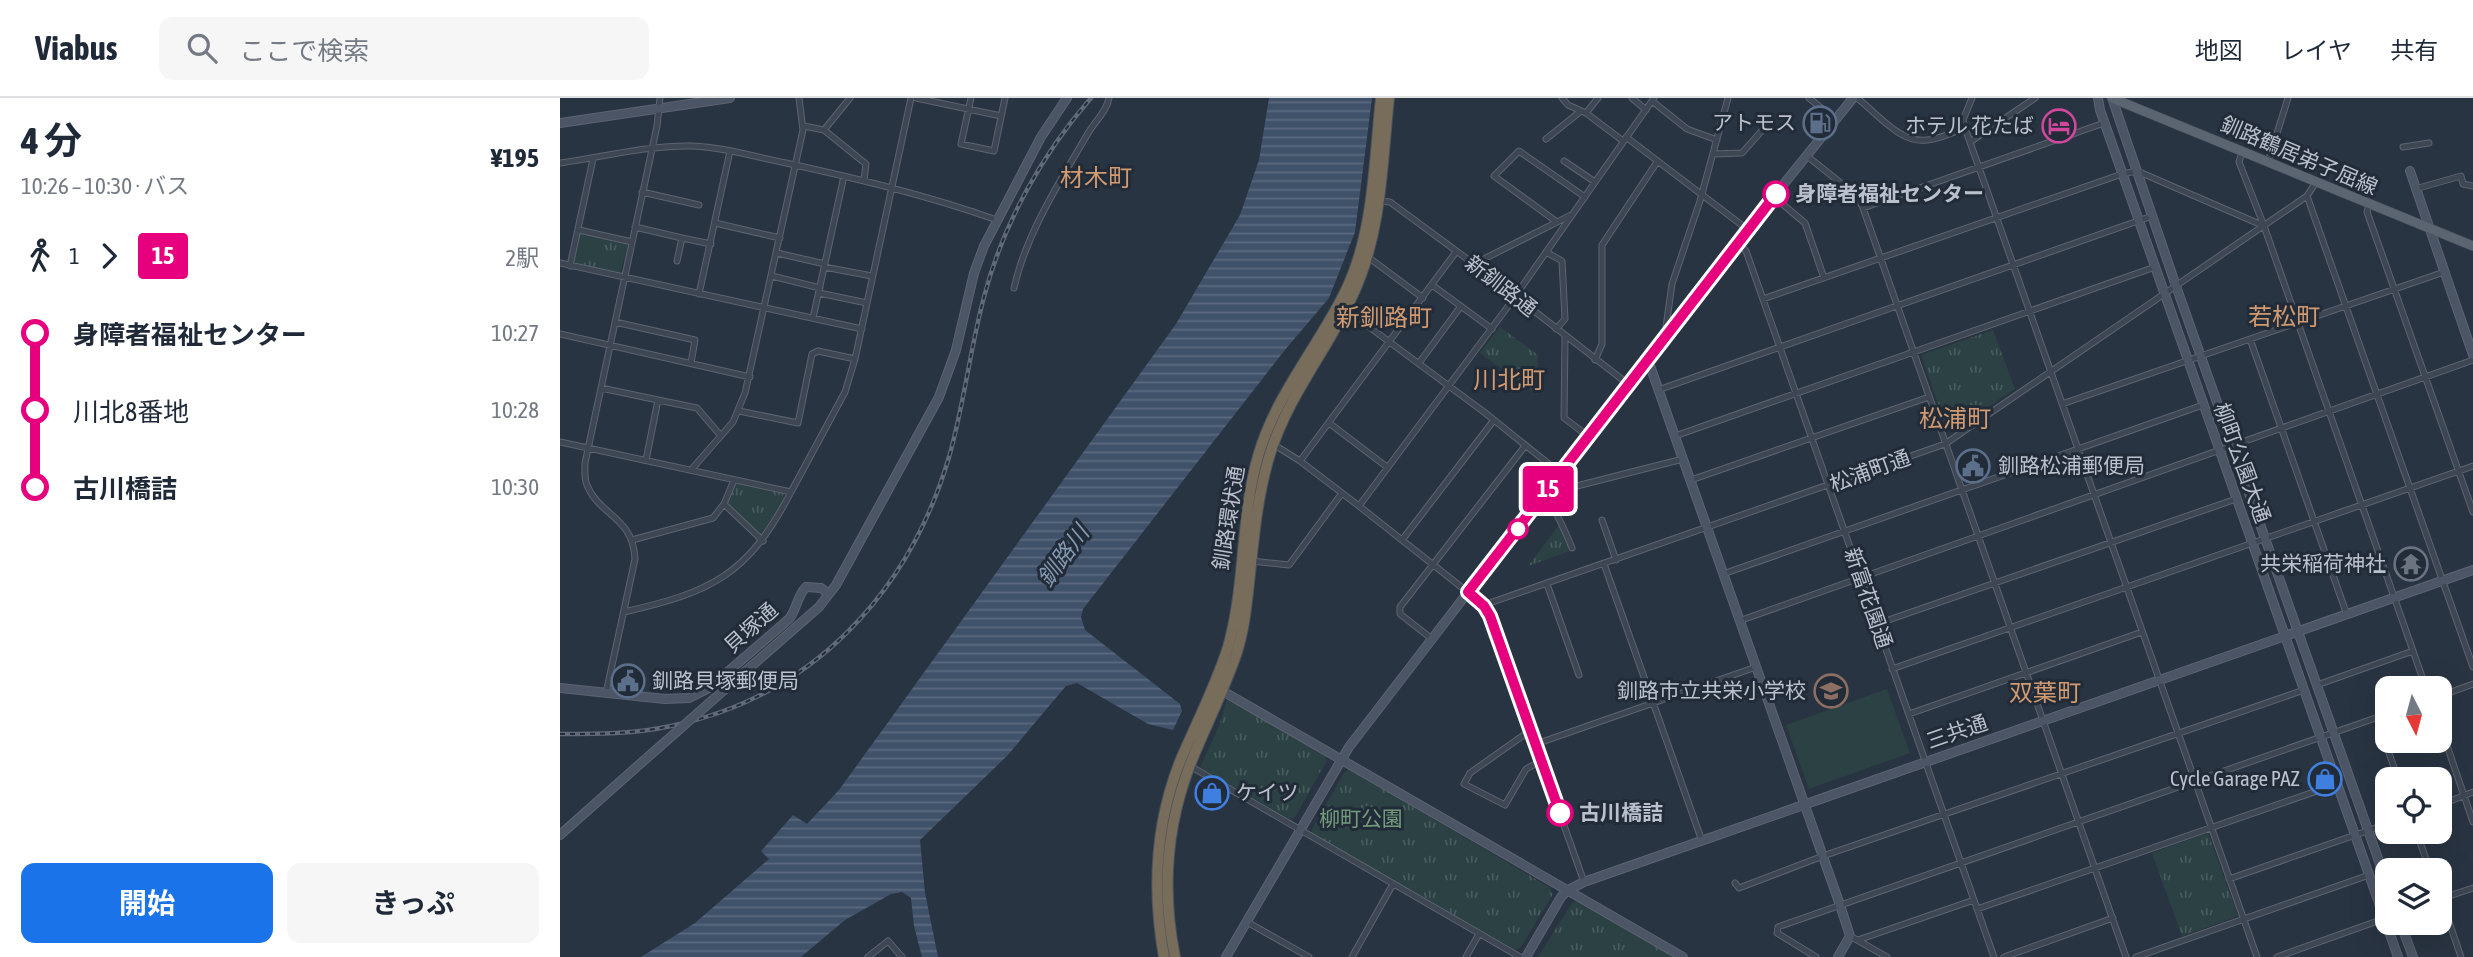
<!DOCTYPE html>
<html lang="ja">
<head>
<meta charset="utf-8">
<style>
  :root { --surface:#fff; --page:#f6f6f7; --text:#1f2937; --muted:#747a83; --line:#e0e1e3; --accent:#1a73e8 }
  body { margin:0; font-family:"Asap Condensed","Noto Sans JP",sans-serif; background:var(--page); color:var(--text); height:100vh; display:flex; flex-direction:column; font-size:26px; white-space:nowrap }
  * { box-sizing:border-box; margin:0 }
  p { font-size:23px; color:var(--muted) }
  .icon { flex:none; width:38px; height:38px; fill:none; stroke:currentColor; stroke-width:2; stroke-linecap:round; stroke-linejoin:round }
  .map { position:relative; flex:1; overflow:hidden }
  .sheet { display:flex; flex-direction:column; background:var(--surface); width:560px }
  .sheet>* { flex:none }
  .badge { padding:0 14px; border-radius:5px; font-size:24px; line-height:46px }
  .needle { width:46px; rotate:174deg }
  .controls { position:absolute; left:1815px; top:578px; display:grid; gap:14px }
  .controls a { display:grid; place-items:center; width:77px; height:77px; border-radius:14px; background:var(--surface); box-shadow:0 7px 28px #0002; font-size:35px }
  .map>.badge { position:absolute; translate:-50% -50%; box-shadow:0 0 0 4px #fff }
  .legs { display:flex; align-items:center; gap:10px; height:77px; padding:0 21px; font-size:23px }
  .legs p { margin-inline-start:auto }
  .summary { display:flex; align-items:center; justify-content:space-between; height:119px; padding:0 21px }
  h1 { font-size:38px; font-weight:700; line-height:52px }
  .cta { display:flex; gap:14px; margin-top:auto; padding:14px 21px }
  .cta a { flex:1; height:80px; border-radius:14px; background:var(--accent); color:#fff; font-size:28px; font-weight:700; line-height:80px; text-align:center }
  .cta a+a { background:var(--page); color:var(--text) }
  ul { padding:0 21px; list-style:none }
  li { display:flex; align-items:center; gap:24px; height:77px; font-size:26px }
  li i { display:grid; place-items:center; width:10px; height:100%; margin:0 9px; background:currentColor }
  li i::after { content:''; width:18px; height:18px; margin:-9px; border:5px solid; border-radius:50%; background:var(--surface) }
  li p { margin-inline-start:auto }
  li:first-child i { background:linear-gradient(#0000 50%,currentColor 0) }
  li:last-child i { background:linear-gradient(currentColor 50%,#0000 0) }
  header { display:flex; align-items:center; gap:42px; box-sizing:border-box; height:98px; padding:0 35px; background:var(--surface); border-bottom:2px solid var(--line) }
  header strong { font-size:33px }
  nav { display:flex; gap:38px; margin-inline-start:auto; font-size:24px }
  .search { width:490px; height:63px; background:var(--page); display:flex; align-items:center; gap:18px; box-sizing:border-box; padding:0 24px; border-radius:14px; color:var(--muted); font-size:26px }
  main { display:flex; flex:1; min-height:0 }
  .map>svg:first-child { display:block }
  .park { fill:url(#park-tufts) }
  .garden { fill:#2b4143 }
  .water { fill:url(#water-rules) }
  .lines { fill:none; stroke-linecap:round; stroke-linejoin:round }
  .street-casing { stroke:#5c6470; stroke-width:7 }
  .secondary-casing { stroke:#5c6470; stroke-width:10 }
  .primary-casing { stroke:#474f5c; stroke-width:10 }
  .highway-casing { stroke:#48515d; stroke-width:12 }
  .street { stroke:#3d4652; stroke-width:5 }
  .secondary { stroke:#4b5565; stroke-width:8 }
  .primary { stroke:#5b6572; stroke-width:9 }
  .highway { stroke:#786c5b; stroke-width:10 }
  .rail-casing { stroke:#606a79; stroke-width:4.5 }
  .rail { stroke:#222b38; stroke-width:2; stroke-dasharray:5; stroke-linecap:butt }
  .secondary-bridge-casing { stroke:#5c6470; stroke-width:10; stroke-linecap:butt }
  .secondary-bridge { stroke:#4b5565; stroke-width:8 }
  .line-1-casing { stroke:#fff; stroke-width:16 }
  .line-1 { stroke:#e6007e; stroke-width:10 }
  .stop-1-dot { fill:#fff; stroke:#e6007e; stroke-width:3.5 }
  .labels { text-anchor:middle; stroke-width:6; stroke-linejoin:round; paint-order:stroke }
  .poi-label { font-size:21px; fill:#bbc1cc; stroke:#222b38; text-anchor:end }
  .street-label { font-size:21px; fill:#bbc1cc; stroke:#222b38 }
  .stop-label { font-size:21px; font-weight:bold; fill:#bbc1cc; stroke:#222b38; text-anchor:start }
  .park-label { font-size:21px; fill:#739b7c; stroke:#222b38 }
  .water-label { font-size:23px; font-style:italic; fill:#8498b1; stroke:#222b38 }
  .quarter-label { font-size:24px; fill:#d19a70; stroke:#222b38 }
</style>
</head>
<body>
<header>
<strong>Viabus</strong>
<div class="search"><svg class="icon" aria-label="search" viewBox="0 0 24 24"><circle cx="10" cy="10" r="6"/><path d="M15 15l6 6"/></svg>ここで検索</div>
<nav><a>地図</a><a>レイヤ</a><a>共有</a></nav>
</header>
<main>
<section class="sheet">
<div class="summary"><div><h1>4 分</h1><p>10:26 – 10:30 · バス</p></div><b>¥195</b></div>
<div class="legs"><svg class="icon" aria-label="walk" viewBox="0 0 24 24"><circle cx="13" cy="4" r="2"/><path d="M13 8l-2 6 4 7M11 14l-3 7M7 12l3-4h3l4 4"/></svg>1<svg class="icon" aria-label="forward" viewBox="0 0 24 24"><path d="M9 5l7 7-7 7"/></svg><b class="badge" style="background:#e6007e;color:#fff">15</b><p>2駅</p></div>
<ul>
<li><i style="color:#e6007e"></i><b>身障者福祉センター</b><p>10:27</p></li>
<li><i style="color:#e6007e"></i><span>川北8番地</span><p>10:28</p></li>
<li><i style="color:#e6007e"></i><b>古川橋詰</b><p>10:30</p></li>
</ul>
<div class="cta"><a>開始</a><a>きっぷ</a></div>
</section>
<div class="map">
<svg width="1913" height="859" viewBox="0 0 1913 859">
  <defs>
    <pattern id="park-tufts" width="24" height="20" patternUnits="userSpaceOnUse" patternTransform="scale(1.75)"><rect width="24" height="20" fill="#2b4143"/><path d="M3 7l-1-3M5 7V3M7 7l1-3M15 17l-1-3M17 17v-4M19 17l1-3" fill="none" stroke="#485b5d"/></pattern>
    <pattern id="water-rules" width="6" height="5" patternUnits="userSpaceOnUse" patternTransform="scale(1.75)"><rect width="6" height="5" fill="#40526a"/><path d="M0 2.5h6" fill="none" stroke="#5a697e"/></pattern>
  </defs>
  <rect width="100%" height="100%" fill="#293442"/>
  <path class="park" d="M20 135 68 145 60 176 13 166Z
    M940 229 978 257 977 296 920 255Z
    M1433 232 1455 291 1393 332 1387 331 1361 257Z
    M176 385 223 396 225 401 204 435 200 436 167 406Z
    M999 427 1001 428 1010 453 968 468Z
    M670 601 765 657 766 664 735 719 730 721 640 670 658 630 667 602Z
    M789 671 989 789 993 796 961 849 955 852 752 735V731L784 675Z
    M1648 735 1678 818 1622 838 1592 755Z
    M1017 803 1114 859H978L1012 805Z"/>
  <path class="garden" d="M1327 591 1350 655 1249 691 1226 627Z"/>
  <path class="water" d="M709 0H812L795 134 769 200 724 253 523 511 521 519 525 532 620 606 622 613 613 632 588 626 517 585 506 588 447 658 360 742 365 795 378 859H362L354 828 351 800 342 794 331 796 285 822 241 859H81L135 825 209 761 201 753 233 717 247 726 279 692 616 226 680 117 699 62Z"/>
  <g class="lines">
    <defs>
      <path id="street" d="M356 0 441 18
        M411 0 401 46 434 53 445 0
        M1002 0 1008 7 1026 15 1063 43
        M1072 0 1086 12
        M1249 0 1276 22
        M1297 0C1317 15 1340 46 1367 42 1380 41 1393 34 1405 30
        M1412 0 1403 22 1405 30 1697 859
        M1092 3 1127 31 1157 42
        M1026 15 1038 0
        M244 28 264 32 306 66 304 82
        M264 32 290 0
        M1066 39 1187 131
        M986 41 1021 13
        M1410 44 1475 0
        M1843 49 1869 45
        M1682 54 1679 64 1704 128 1866 590
        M1153 56 1182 55 1206 28
        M1247 58 1297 98 1303 110 1566 859
        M1004 63 1035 84
        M1708 64 1728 0
        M0 65C43 59 88 47 132 48 163 49 196 59 226 65 299 81 366 97 437 122
        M1855 91 1901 78 1903 86 1913 88
        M82 94 139 107
        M1747 98 1913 569
        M1214 99 1245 125 1264 180
        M818 103 830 104 914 166 1068 286
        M1809 106 1807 114 1913 414
        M1303 110 1544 25
        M997 124 934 78 959 53 1025 99
        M155 125 220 140
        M75 129 122 140
        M19 132 72 144
        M1177 144 1186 153 1434 859
        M986 154 1002 163 1005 221 996 231
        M217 155 265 166
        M808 159 863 200
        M117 163 122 140 151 146
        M0 165 302 231
        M914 166 1011 117
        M10 168 33 61
        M264 169 312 178
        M212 178 260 190
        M872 187 932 231
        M454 190C466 136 499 85 527 37 533 25 547 14 549 0
        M259 195 307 205
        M139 196 170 53
        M1203 201 1562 76 1577 73 1704 128
        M785 211 924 314 1000 375
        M253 220 284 78
        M55 224 135 242 131 265
        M1110 232 1106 229 1112 186 1140 103 1168 0
        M0 236 190 279
        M1005 238 1004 320 1028 338
        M1690 241 1787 517
        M1035 262 1042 246V147L1097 64
        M859 265 901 208
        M41 290 98 302
        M1098 292 1592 118
        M1502 306 1884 174
        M179 313 238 325 252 256 258 253 295 261
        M769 325 827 369
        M1115 338 1595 169
        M0 344 231 394 285 294 295 261 351 0
        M713 346 740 363 799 408 924 507 930 518 1024 784
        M86 362 98 302 137 310 161 338
        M740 363 896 154
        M131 372 173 324 185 295 243 32 239 0
        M1131 382 1369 299
        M990 389 1005 391 1123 361
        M986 394C995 414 1004 429 1012 450
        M164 406 203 443
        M799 408 949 207 1094 0
        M1042 422 1056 462
        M72 442 153 420 164 406 174 382
        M842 442 934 322
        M692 463 729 467 782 395
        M1044 466 1142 743
        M1163 476 1643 307
        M987 486 1019 577
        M924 507 1385 346 1747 98 1756 84
        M64 514C152 494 188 477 231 394
        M1179 523 1913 262
        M1317 526 1676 401
        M872 541 840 516V509L965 348
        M1332 571 1913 368
        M1757 587 1853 553
        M46 595 75 461C73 418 39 418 27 387 24 381 25 372 25 365L97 28 100 0
        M1880 598 1913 586
        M1349 616 1582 534
        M1817 620 1838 681
        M1880 627 1913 724
        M971 632 910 675 904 686 945 707 966 671 981 663
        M976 646 1196 569
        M630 668 960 859
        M1880 707 1913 694
        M1856 733 1870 772
        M1669 781 1827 726
        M1175 785 1179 790 1263 758 1744 592
        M1880 797 1901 859
        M1880 801 1913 790
        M1417 811 1777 686
        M687 824 749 859
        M1290 838 1327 859
        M1298 842 1414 802
        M308 859 328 843 342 859
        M792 859 833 786
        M906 859 919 836
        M1256 859 1217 835 1218 829 1827 616
        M1444 859 1553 820
        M1576 859 1809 777
        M1717 859 1826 820"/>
      <path id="secondary" d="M1538 0 1540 12 1838 859
        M1552 0 1616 188 1827 786
        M0 25 170 0
        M1850 73 1913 257
        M1088 262 1280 807 1290 838 1278 859
        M180 578 259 509 276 487 379 299 396 252 414 175 424 148 481 39 507 0
        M0 590 105 601 129 600 149 590 229 521C237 511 237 498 246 489L261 490 269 496
        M659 591 1123 859
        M0 737 72 673
        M1840 824 1853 859
        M666 859 789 649 1177 144 1293 0
        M966 859 1001 799 1008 792 1024 784 1913 472"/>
      <path id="primary" d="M1552 0 1913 148"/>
      <path id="highway" d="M604 859C592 792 595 725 621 661 637 624 656 587 668 549 686 486 680 418 699 355 717 295 759 248 786 192 814 134 814 63 821 0
        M615 859C602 794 606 729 630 667 645 629 664 593 677 554 685 529 687 502 690 476 694 436 698 395 710 356 729 295 770 249 795 192 822 131 822 65 829 0"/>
    </defs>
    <use href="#street" class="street-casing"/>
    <use href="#secondary" class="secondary-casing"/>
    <use href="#primary" class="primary-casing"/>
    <use href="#highway" class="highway-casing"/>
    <use href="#street" class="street"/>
    <use href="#secondary" class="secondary"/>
    <use href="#primary" class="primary"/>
    <use href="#highway" class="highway"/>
    <defs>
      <path id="rail" d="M0 636C37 636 74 636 111 628 252 599 349 495 389 359 404 307 410 251 424 199 443 126 482 56 531 0"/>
    </defs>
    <use href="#rail" class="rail-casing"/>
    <use href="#rail" class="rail"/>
    <defs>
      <path id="secondary-bridge" d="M72 673 180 578"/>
    </defs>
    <use href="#secondary-bridge" class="secondary-bridge-casing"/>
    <use href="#secondary-bridge" class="secondary-bridge"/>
  </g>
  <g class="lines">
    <defs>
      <path id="line-1" d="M1000 715 930 518 924 508 908 494 1216 96"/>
    </defs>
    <use href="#line-1" class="line-1-casing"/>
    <use href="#line-1" class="line-1"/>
  </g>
  <defs>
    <symbol id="fuel-ring" viewBox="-11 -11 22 22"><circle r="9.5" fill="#222b38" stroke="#5c6f8a" stroke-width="1.5"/><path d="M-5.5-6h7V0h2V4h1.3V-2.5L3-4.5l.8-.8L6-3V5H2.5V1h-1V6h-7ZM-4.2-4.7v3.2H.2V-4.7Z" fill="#5c6f8a"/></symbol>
    <symbol id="hotel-ring" viewBox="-11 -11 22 22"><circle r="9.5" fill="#222b38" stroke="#d1479c" stroke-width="1.5"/><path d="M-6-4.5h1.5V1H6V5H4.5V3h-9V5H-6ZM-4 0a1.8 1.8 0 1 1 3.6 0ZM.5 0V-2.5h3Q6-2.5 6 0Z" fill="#d1479c"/></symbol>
    <symbol id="civic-ring" viewBox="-11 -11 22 22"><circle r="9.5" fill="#222b38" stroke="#5c6f8a" stroke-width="1.5"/><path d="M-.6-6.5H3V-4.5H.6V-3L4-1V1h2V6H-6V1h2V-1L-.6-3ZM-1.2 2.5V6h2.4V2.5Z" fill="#5c6f8a"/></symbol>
    <symbol id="temple-ring" viewBox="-11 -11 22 22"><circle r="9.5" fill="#222b38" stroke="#6b7280" stroke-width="1.5"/><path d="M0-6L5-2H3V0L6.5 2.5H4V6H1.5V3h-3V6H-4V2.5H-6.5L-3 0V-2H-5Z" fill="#6b7280"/></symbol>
    <symbol id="school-ring" viewBox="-11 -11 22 22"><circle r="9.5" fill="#222b38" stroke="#8d6e63" stroke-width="1.5"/><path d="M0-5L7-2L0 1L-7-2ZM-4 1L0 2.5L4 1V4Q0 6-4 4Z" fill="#8d6e63"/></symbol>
    <symbol id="shop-ring" viewBox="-11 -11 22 22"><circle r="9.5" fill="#222b38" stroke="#3f7fe0" stroke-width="1.5"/><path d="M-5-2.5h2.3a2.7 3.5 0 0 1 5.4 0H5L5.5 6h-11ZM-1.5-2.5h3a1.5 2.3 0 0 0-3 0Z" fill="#3f7fe0"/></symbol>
  </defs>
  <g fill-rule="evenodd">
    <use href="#fuel-ring" x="1241" y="6" width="38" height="38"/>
    <use href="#hotel-ring" x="1480" y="9" width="38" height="38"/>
    <use href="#civic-ring" x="1394" y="349" width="38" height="38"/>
    <use href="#temple-ring" x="1832" y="447" width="38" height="38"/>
    <use href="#civic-ring" x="49" y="564" width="38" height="38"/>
    <use href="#school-ring" x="1252" y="574" width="38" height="38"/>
    <use href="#shop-ring" x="1746" y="662" width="38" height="38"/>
    <use href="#shop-ring" x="633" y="676" width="38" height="38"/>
  </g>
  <g class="stop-1-dot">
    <circle cx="1216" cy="96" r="12"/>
    <circle cx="958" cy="431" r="9"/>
    <circle cx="1000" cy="715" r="12"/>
  </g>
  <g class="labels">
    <g class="poi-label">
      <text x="1236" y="32">アトモス</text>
      <text x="1474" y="35">ホテル 花たば</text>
      <text x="1438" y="375" text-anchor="start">釧路松浦郵便局</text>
      <text x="1826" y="473">共栄稲荷神社</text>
      <text x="92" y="590" text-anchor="start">釧路貝塚郵便局</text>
      <text x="1246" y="600">釧路市立共栄小学校</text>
      <text x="1740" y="688">Cycle Garage PAZ</text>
      <text x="676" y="702" text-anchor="start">ケイツ</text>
    </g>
    <g class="street-label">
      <text transform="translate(1739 58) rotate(23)" y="7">釧路鶴居弟子屈線</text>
      <text transform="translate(941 188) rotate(38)" y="7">新釧路通</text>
      <text transform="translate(1682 365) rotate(70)" y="7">柳町公園大通</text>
      <text transform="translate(1310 373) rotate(-20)" y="7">松浦町通</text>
      <text transform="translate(669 420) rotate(-81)" y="7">釧路環状通</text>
      <text transform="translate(1308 500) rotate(71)" y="7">新富花園通</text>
      <text transform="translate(191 530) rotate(-42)" y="7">貝塚通</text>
      <text transform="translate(1397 634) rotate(-19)" y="7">三共通</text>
    </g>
    <g class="stop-label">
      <text x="1235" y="103">身障者福祉センター</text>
      <text x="1019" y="722">古川橋詰</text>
    </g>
    <g class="park-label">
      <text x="801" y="728">柳町公園</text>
    </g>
    <g class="water-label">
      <text transform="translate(503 458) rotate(-54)" y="8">釧路川</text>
    </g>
    <g class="quarter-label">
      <text x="536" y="88">材木町</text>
      <text x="1724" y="227">若松町</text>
      <text x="824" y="228">新釧路町</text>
      <text x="949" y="290">川北町</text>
      <text x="1395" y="329">松浦町</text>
      <text x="1485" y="603">双葉町</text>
    </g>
  </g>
</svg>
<div class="controls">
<a><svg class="needle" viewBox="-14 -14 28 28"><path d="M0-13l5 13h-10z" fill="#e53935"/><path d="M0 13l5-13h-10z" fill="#747a83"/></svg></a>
<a><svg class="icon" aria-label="locate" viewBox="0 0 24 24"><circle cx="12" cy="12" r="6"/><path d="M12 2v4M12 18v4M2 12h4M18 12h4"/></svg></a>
<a><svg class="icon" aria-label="layers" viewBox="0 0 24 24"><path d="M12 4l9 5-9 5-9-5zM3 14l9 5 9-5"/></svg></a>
</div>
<b class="badge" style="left:988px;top:391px;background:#e6007e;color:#fff">15</b>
</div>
</main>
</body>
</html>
